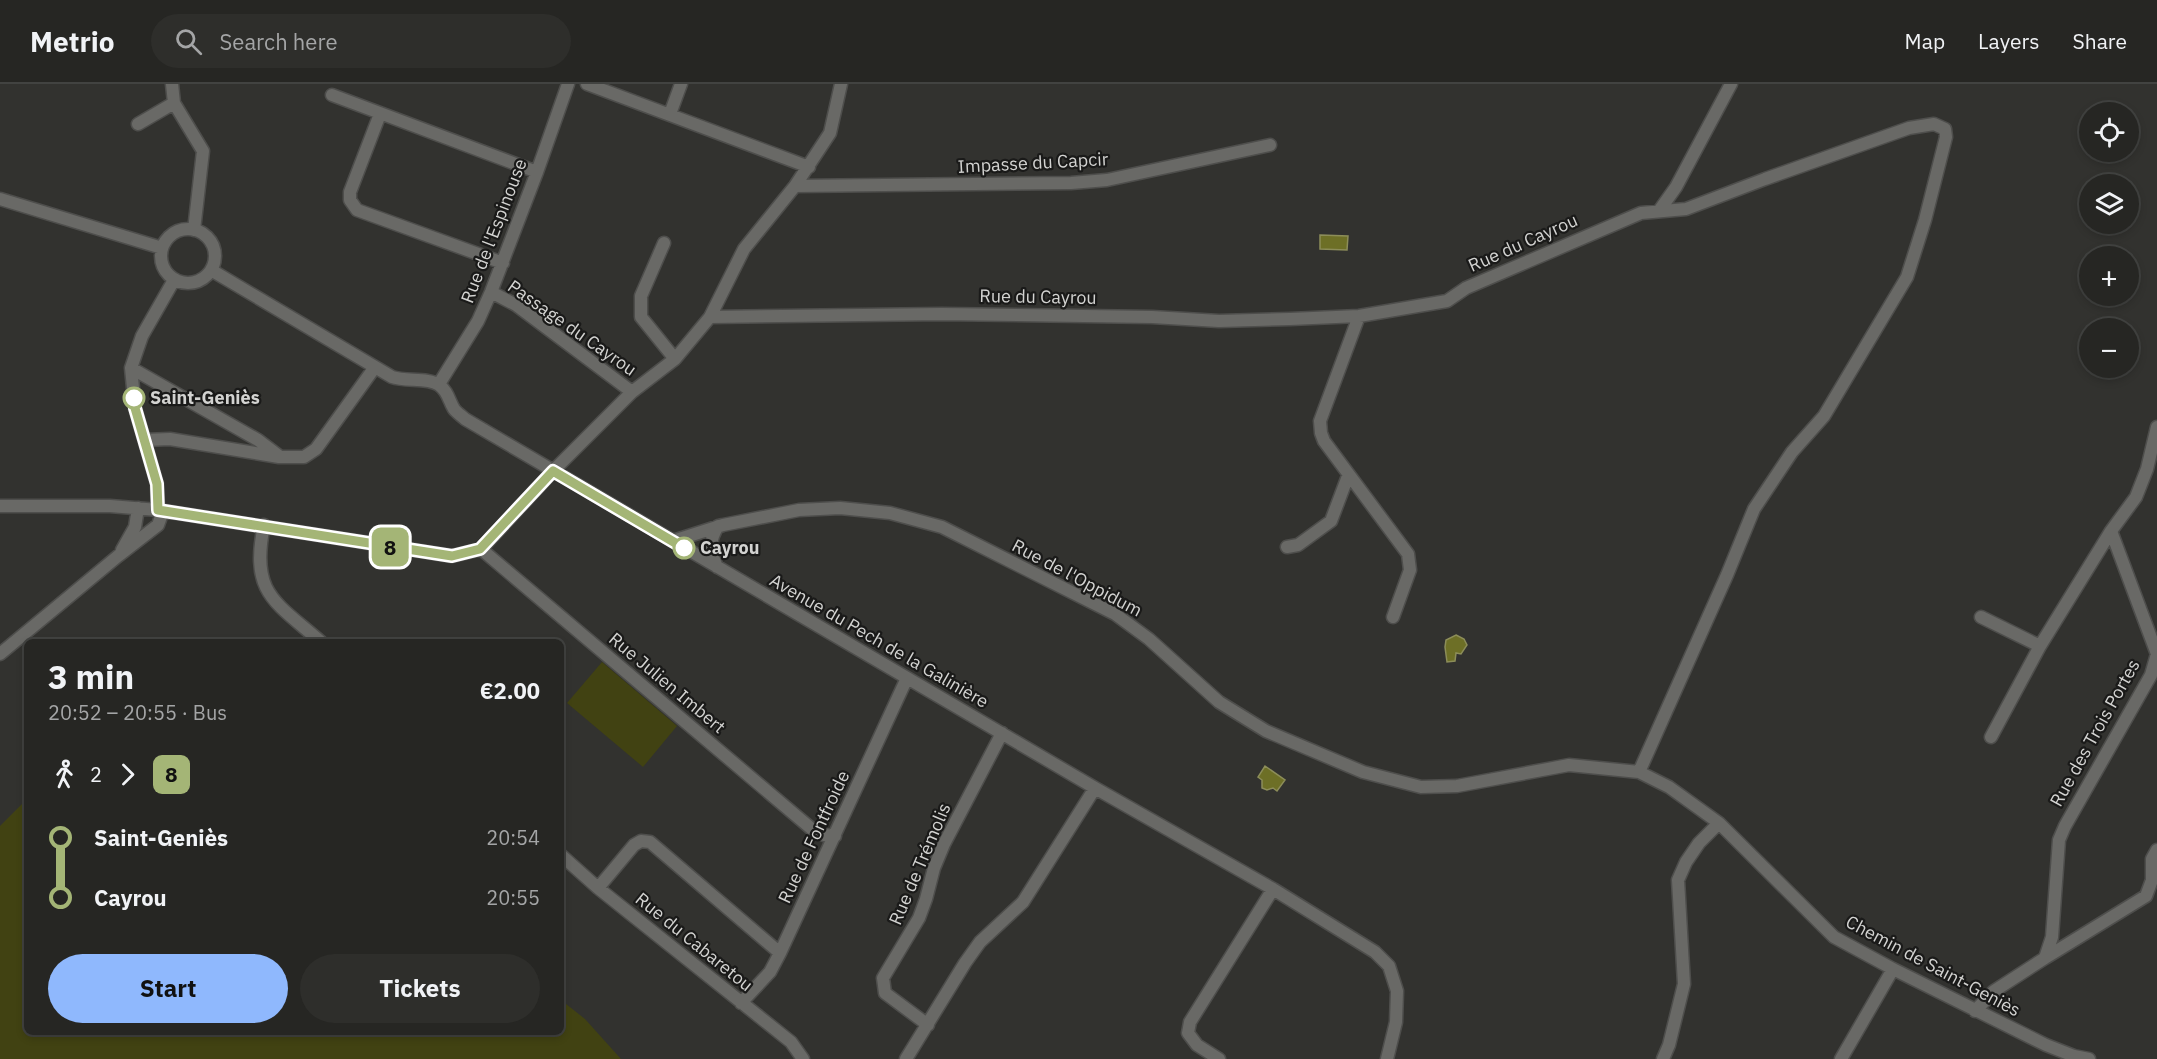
<!DOCTYPE html>
<html lang="en">
<head>
<meta charset="utf-8">
<style>
  :root { --surface:#262623; --page:#2e2e2b; --text:#f1f3f6; --muted:#a4a5a6; --line:#424341; --accent:#8fb8fd }
  body { margin:0; font-family:"IBM Plex Sans",sans-serif; background:var(--page); color:var(--text); height:100vh; display:flex; flex-direction:column; font-size:22px; white-space:nowrap }
  * { box-sizing:border-box; margin:0 }
  p { font-size:20px; color:var(--muted) }
  .icon { flex:none; width:33px; height:33px; fill:none; stroke:currentColor; stroke-width:2; stroke-linecap:round; stroke-linejoin:round }
  .map { position:relative; flex:1; overflow:hidden }
  .panel { position:absolute; left:24px; top:555px; width:540px; height:396px; display:flex; flex-direction:column; background:var(--surface); border-radius:9px; box-shadow:0 3px 9px #0003,0 0 0 2px var(--line) }
  .panel>* { flex:none }
  .badge { padding:0 12px; border-radius:9px; font-size:21px; line-height:39px }
  .fabs { position:absolute; left:2079px; top:18px; display:grid; gap:12px }
  .fabs a { display:grid; place-items:center; width:60px; height:60px; border-radius:50%; background:var(--surface); box-shadow:0 3px 9px #0003,0 0 0 2px var(--line); font-size:30px }
  .map>.badge { position:absolute; translate:-50% -50%; box-shadow:0 0 0 3px #fff }
  .legs { display:flex; align-items:center; gap:9px; height:66px; padding:0 24px; font-size:20px }
  .legs p { margin-inline-start:auto }
  .summary { display:flex; align-items:center; justify-content:space-between; height:102px; padding:0 24px }
  h1 { font-size:33px; font-weight:700; line-height:45px }
  .primary-button { display:flex; gap:12px; margin-top:auto; padding:12px 24px }
  .primary-button a { flex:1; height:69px; border-radius:36px; background:var(--accent); color:#111; font-size:24px; font-weight:700; line-height:69px; text-align:center }
  .primary-button a+a { background:var(--page); color:var(--text) }
  ul { padding:0 24px; list-style:none }
  li { display:flex; align-items:center; gap:21px; height:60px; font-size:22px }
  li i { display:grid; place-items:center; width:9px; height:100%; margin:0 8px; background:currentColor }
  li i::after { content:''; width:15px; height:15px; margin:-8px; border:4px solid; border-radius:50%; background:var(--surface) }
  li p { margin-inline-start:auto }
  li:first-child i { background:linear-gradient(#0000 50%,currentColor 0) }
  li:last-child i { background:linear-gradient(currentColor 50%,#0000 0) }
  header { display:flex; align-items:center; gap:36px; box-sizing:border-box; height:84px; padding:0 30px; background:var(--surface); border-bottom:2px solid var(--line) }
  header strong { font-size:28px }
  nav { display:flex; gap:33px; margin-inline-start:auto; font-size:21px }
  .search { width:420px; height:54px; background:var(--page); display:flex; align-items:center; gap:15px; box-sizing:border-box; padding:0 21px; border-radius:33px; color:var(--muted); font-size:22px }
  .map>svg:first-child { display:block }
  .green { fill:#414212 }
  .water { fill:#6d6f26; stroke:#8c8d59; stroke-width:1.5 }
  .lines { fill:none; stroke-linecap:round; stroke-linejoin:round }
  .street-casing { stroke:#4e4e4c; stroke-width:15 }
  .street { stroke:#696966; stroke-width:12 }
  .line-1-casing { stroke:#fff; stroke-width:14 }
  .line-1 { stroke:#a4b576; stroke-width:9 }
  .stop-1-dot { fill:#fff; stroke:#a4b576; stroke-width:3 }
  .labels { text-anchor:middle; stroke-width:4.5; stroke-linejoin:round; paint-order:stroke }
  .street-label { font-size:18px; fill:#d3d3d1; stroke:#1a1a19 }
  .stop-label { font-size:18px; font-weight:bold; fill:#d3d3d1; stroke:#1a1a19; text-anchor:start }
</style>
</head>
<body>
<header>
<strong>Metrio</strong>
<div class="search"><svg class="icon" aria-label="search" viewBox="0 0 24 24"><circle cx="10" cy="10" r="6"/><path d="M15 15l6 6"/></svg>Search here</div>
<nav><a>Map</a><a>Layers</a><a>Share</a></nav>
</header>
<div class="map">
<svg width="2157" height="975" viewBox="0 0 2157 975">
  <rect width="100%" height="100%" fill="#32322f"/>
  <path class="green" d="M602 578 677 642 643 683 567 619Z
    M27 715V948H561V916L585 935 621 975H0V742Z"/>
  <path class="water" d="M1320 151 1348 152 1347 166 1320 165Z
    M1456 551 1464 555 1467 561 1461 570 1456 569 1455 577 1447 578 1445 563 1446 556Z
    M1265 682 1285 696 1277 707 1273 704 1267 706 1262 704V696L1258 693Z"/>
  <g class="lines">
    <defs>
      <path id="street" d="M172 0 174 19 203 67 194 146
        M587 0 809 83
        M332 11 537 88
        M380 30 350 108V116L357 126 503 179
        M670 30 681 0
        M138 40 174 19
        M795 102 1071 99 1107 96 1270 61
        M0 115 162 164
        M1659 127 1676 103 1731 0
        M161 172a27 27 0 1 1 54 0a27 27 0 1 1-54 0Z
        M664 159 641 212V233L675 275
        M211 186 392 293C406 298 428 293 439 301 448 307 449 317 454 325 457 329 462 332 465 335L1095 704 1273 805 1375 868 1389 882 1397 907 1396 938 1387 975
        M491 208 516 221 632 308
        M1359 232 1320 337 1321 349 1324 357 1408 470 1410 486 1393 533
        M710 233 744 165 795 102 830 49 841 0
        M131 284 258 356 279 372
        M439 300 478 237 491 208 537 88 568 0
        M145 356 170 355 279 373H304L316 365 375 283
        M0 422H110L158 426 452 472 481 465
        M158 426 157 400 135 324 131 284 142 252 174 196
        M264 441C250 509 274 517 321 558
        M673 457 723 441 799 426 840 424 890 429 942 443 1115 530 1149 555 1219 618 1266 647 1363 688 1421 703 1457 702 1569 681 1639 688 1669 703 1719 739 1834 853 1893 885 2046 961 2074 972 2089 975
        M1287 463 1298 461 1331 437 1348 392
        M481 465 553 387 632 308 675 275 710 233 942 230 1152 233 1219 237 1290 235 1359 232 1447 217 1466 204 1641 129 1686 125 1765 95 1909 44 1934 40 1945 45 1946 53 1925 136 1907 193 1824 332 1792 368 1754 425 1727 491 1639 688
        M481 465 813 746 824 751 835 752
        M122 466 135 443 138 424
        M717 483C710 467 708 458 718 442
        M1981 533 2040 562
        M0 570 118 472 158 441 163 427
        M1991 653 2040 562 2111 447
        M561 771 598 804 791 958 803 975
        M598 804 634 761 641 757 650 758 780 869
        M2045 874 2146 812 2152 796V775L2157 766
        M741 919 770 888 780 869 907 594
        M1975 927 1994 907 2045 874 2052 853 2059 756 2065 742 2151 591 2157 570 2111 447 2136 413 2147 385 2157 343
        M928 941 885 909 883 894 919 834 926 815 934 784 944 760 1002 649
        M906 975 965 879 980 858 1023 818 1095 704
        M1219 975 1197 961 1188 949 1190 938 1273 805
        M1663 975 1669 961 1684 900 1678 796 1686 778 1699 759 1719 739
        M1841 975 1893 885"/>
    </defs>
    <use href="#street" class="street-casing"/>
    <use href="#street" class="street"/>
  </g>
  <g class="lines">
    <defs>
      <path id="line-1" d="M134 314 135 324 157 400 158 426 452 472 480 465 553 387 684 464"/>
    </defs>
    <use href="#line-1" class="line-1-casing"/>
    <use href="#line-1" class="line-1"/>
  </g>
  <g class="stop-1-dot">
    <circle cx="134" cy="314" r="10"/>
    <circle cx="684" cy="464" r="10"/>
  </g>
  <g class="labels">
    <g class="street-label">
      <text transform="translate(1033 79) rotate(-3)" y="6">Impasse du Capcir</text>
      <text transform="translate(494 147) rotate(-69)" y="6">Rue de l'Espinouse</text>
      <text transform="translate(1523 159) rotate(-24)" y="6">Rue du Cayrou</text>
      <text transform="translate(1038 213) rotate(1)" y="6">Rue du Cayrou</text>
      <text transform="translate(572 244) rotate(35)" y="6">Passage du Cayrou</text>
      <text transform="translate(1077 494) rotate(28)" y="6">Rue de l'Oppidum</text>
      <text transform="translate(879 557) rotate(30)" y="6">Avenue du Pech de la Galinière</text>
      <text transform="translate(667 599) rotate(40)" y="6">Rue Julien Imbert</text>
      <text transform="translate(2095 649) rotate(-61)" y="6">Rue des Trois Portes</text>
      <text transform="translate(814 753) rotate(-65)" y="6">Rue de Fontfroide</text>
      <text transform="translate(920 780) rotate(-67)" y="6">Rue de Trémolis</text>
      <text transform="translate(694 858) rotate(39)" y="6">Rue du Cabaretou</text>
      <text transform="translate(1933 882) rotate(28)" y="6">Chemin de Saint-Geniès</text>
    </g>
    <g class="stop-label">
      <text x="150" y="320">Saint-Geniès</text>
      <text x="700" y="470">Cayrou</text>
    </g>
  </g>
</svg>
<div class="fabs">
<a><svg class="icon" aria-label="locate" viewBox="0 0 24 24"><circle cx="12" cy="12" r="6"/><path d="M12 2v4M12 18v4M2 12h4M18 12h4"/></svg></a>
<a><svg class="icon" aria-label="layers" viewBox="0 0 24 24"><path d="M12 4l9 5-9 5-9-5zM3 14l9 5 9-5"/></svg></a>
<a>+</a>
<a>−</a>
</div>
<b class="badge" style="left:390px;top:463px;background:#a4b576;color:#111">8</b>
<section class="panel">
<div class="summary"><div><h1>3 min</h1><p>20:52 – 20:55 · Bus</p></div><b>€2.00</b></div>
<div class="legs"><svg class="icon" aria-label="walk" viewBox="0 0 24 24"><circle cx="13" cy="4" r="2"/><path d="M13 8l-2 6 4 7M11 14l-3 7M7 12l3-4h3l4 4"/></svg>2<svg class="icon" aria-label="forward" viewBox="0 0 24 24"><path d="M9 5l7 7-7 7"/></svg><b class="badge" style="background:#a4b576;color:#111">8</b></div>
<ul>
<li><i style="color:#a4b576"></i><b>Saint-Geniès</b><p>20:54</p></li>
<li><i style="color:#a4b576"></i><b>Cayrou</b><p>20:55</p></li>
</ul>
<div class="primary-button"><a>Start</a><a>Tickets</a></div>
</section>
</div>
</body>
</html>
